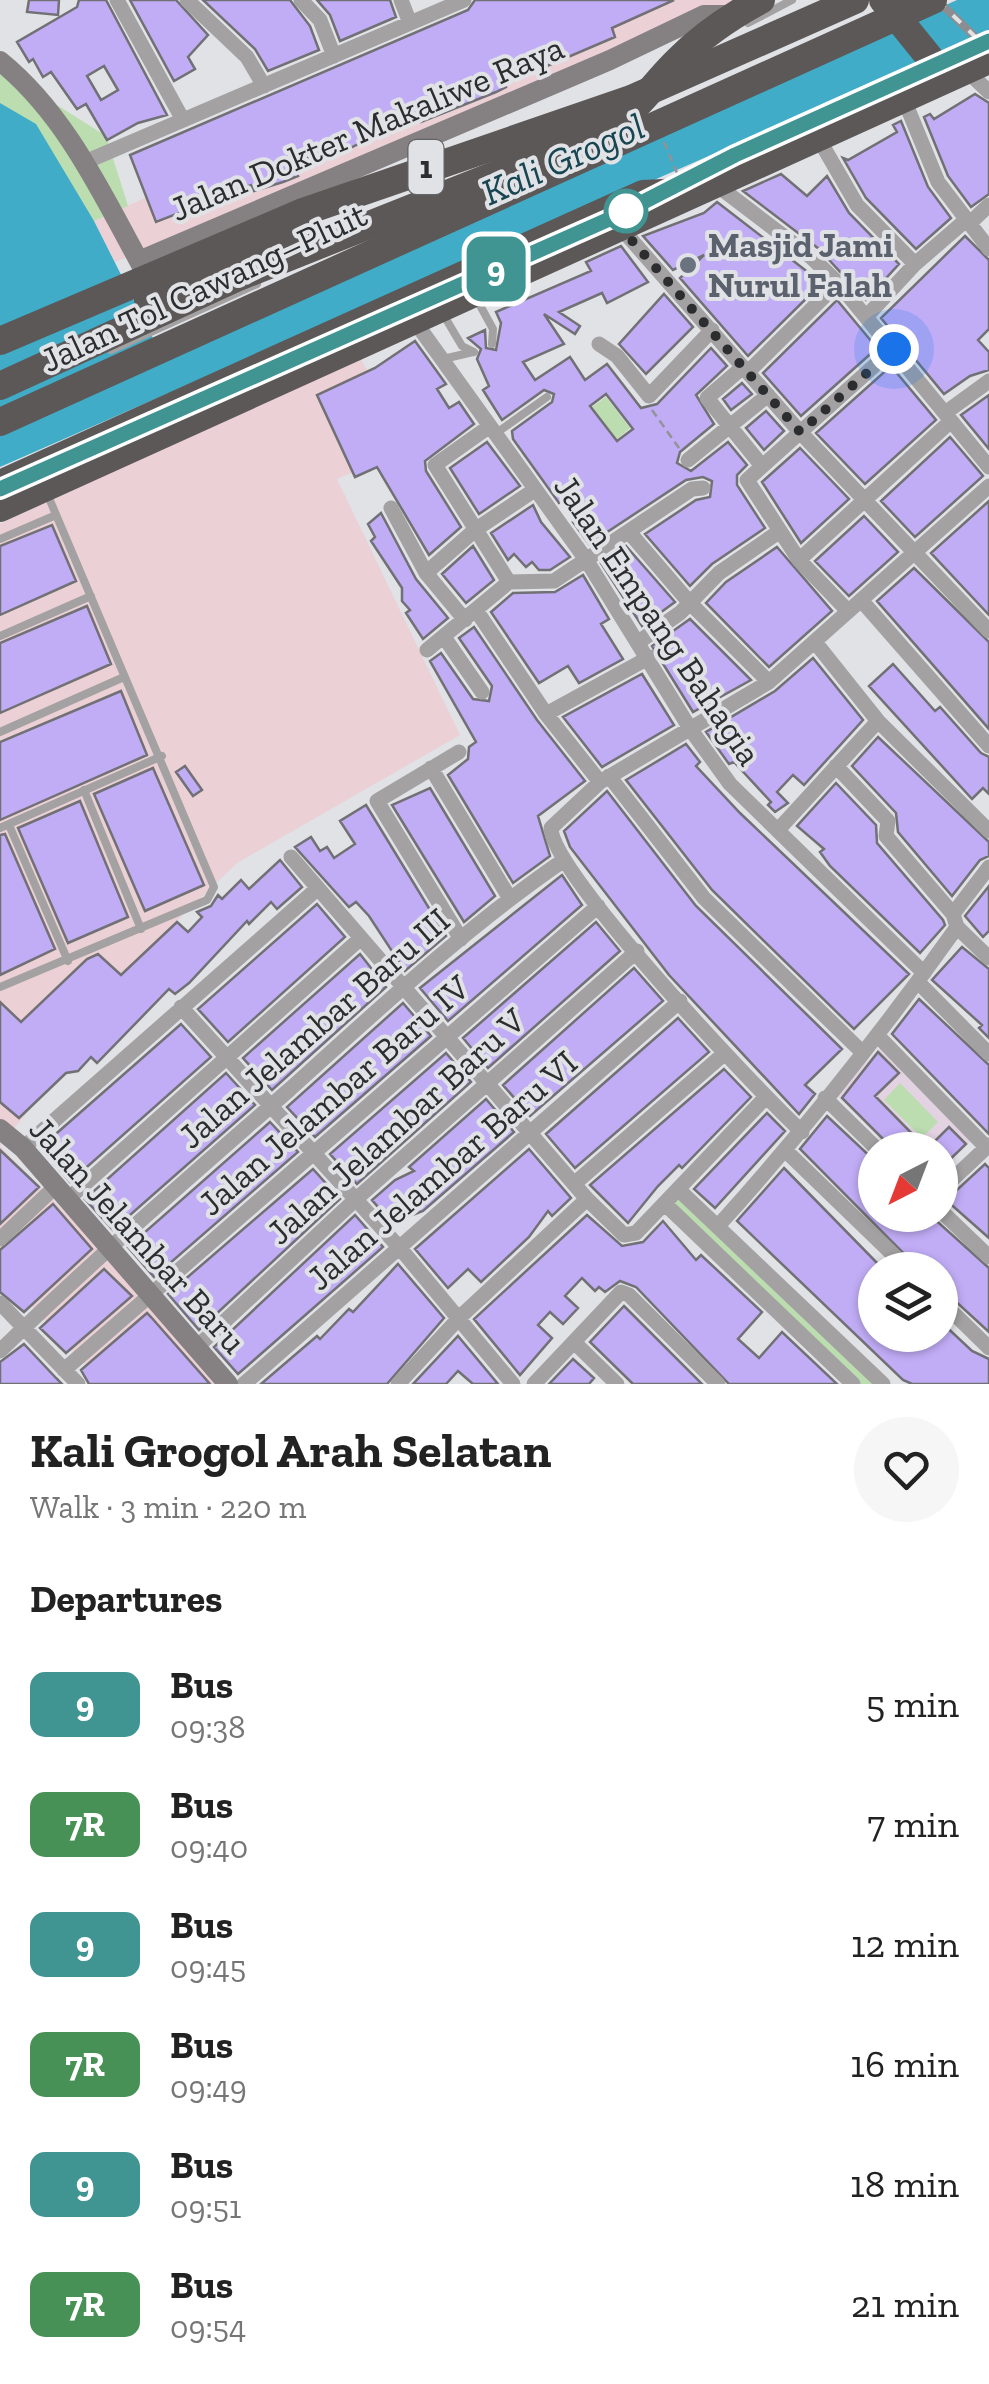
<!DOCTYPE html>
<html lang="en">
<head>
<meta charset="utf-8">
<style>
  :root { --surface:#fff; --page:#f6f6f6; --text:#222; --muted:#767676 }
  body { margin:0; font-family:"Zilla Slab",serif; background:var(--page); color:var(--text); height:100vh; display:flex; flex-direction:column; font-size:38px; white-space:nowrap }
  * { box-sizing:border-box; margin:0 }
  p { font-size:32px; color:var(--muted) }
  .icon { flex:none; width:55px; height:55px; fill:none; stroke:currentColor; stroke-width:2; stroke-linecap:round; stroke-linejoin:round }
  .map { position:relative; height:1384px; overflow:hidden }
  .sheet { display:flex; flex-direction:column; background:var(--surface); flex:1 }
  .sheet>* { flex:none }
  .badge { padding:0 20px; border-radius:15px; font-size:35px; line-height:65px }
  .needle { width:65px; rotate:222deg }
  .controls { position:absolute; left:858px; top:1132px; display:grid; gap:20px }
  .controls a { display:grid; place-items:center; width:100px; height:100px; border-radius:50%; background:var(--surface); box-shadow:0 2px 8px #0004; font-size:50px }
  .you { position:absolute; width:50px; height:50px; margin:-25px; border:8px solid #fff; border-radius:50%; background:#1a73e8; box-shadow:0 0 0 15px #1a73e833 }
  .map>.badge { position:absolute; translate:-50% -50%; box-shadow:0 0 0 5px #fff }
  h2 { padding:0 30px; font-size:38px; line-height:90px }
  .round { display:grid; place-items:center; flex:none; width:105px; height:105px; border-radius:52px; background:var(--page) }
  .overview { display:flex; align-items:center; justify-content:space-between; height:170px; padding:0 30px }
  h1 { font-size:48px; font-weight:700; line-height:75px }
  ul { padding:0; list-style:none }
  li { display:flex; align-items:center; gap:30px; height:120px; padding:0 30px }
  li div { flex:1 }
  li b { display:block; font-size:38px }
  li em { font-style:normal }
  li .badge { min-width:110px; font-weight:700; text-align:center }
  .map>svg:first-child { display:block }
  .commercial { fill:#ebd0d5 }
  .education { fill:#e3d2e2 }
  .green { fill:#bbddb0 }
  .water { fill:#41acc7 }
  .building { fill:#c1adf6; stroke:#717074; stroke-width:2.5; fill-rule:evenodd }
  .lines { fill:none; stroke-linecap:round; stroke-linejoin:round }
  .path { stroke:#919396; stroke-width:2.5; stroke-dasharray:8 5; stroke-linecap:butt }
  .lane { stroke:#a3a1a1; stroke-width:8 }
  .street { stroke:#a3a1a1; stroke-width:15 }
  .secondary { stroke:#858182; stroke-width:20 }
  .highway { stroke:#5c5858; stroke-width:28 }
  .rail-casing { stroke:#8c8d90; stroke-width:8 }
  .rail { stroke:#e0e2e6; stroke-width:4; stroke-dasharray:11; stroke-linecap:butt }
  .path-bridge { stroke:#919396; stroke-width:2.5; stroke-dasharray:8 5; stroke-linecap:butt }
  .highway-bridge { stroke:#5c5858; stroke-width:28 }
  .line-casing { stroke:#fff; stroke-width:22 }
  .line { stroke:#409592; stroke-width:15 }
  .walk { stroke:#2c2d2f; stroke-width:10; stroke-dasharray:0 18 }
  .stop-dot { fill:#fff; stroke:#409592; stroke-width:5 }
  .worship-dot { fill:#6b7280; stroke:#e0e2e6; stroke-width:4 }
  .labels { text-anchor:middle; stroke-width:8; stroke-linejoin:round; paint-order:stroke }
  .shield { fill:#e0e2e6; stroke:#626366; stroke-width:2.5 }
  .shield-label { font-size:32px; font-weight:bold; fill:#2c2d2f }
  .street-label { font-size:35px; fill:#2c2d2f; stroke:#e0e2e6 }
  .worship-label { font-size:35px; font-weight:bold; fill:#5b616d; stroke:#e0e2e6; text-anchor:start }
  .water-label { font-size:38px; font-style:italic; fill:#174551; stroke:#e0e2e6 }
</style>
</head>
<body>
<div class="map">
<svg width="989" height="1384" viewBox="0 0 989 1384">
  <rect width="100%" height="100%" fill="#e0e2e6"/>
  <path class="commercial" d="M581 0H768L541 98 115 262 94 221Z
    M358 353 408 450 337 479 460 735 237 863 28 1063 48 1086 0 1146 234 1384H103L0 1272V524Z"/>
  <path class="education" d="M882 1047 973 1139 940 1171V1150H891L835 1093Z"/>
  <path class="green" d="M0 69 106 136 128 206 94 221 33 129 0 107Z
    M606 397 630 428 617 439 592 407Z
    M900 1083 938 1122 922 1138 884 1100Z
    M683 1195 889 1384H855L671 1204Z"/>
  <path class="water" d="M957 0H989V33L0 467V103L36 124 94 221 162 356Z"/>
  <path class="building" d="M29 0H59L58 15 27 12Z
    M79 0H106L167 115 138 123 107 140 86 104 77 109 51 72 43 77 33 59 29 62 17 42 77 7ZM104 66 118 90 101 100 87 76Z
    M130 0H176L208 35 188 57 195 69 174 81Z
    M203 0H290L310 26 319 50 268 71 255 49Z
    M317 0H390L396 17 340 41 330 15Z
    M475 0H674L612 28 615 37 505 84 506 87 496 92 421 122 418 117 401 123 330 158 327 150 293 165 298 176 283 182 254 191 251 185 156 222 130 155 468 10Z
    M975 94 989 103V194L971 207 948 176 924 117 930 114 934 119Z
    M901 121 928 187 951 218 916 249 866 198 843 158 848 160 897 132 893 125Z
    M781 174 807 196 827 176 849 213 899 264 866 300 819 249 743 191Z
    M717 202 822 283 748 356 680 278 704 255 673 270 643 236 704 213Z
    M965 236 989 260V329L978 340 989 352V370L970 376 944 394 881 318Z
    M621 246 648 282 607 303 602 293 559 312 580 326 575 334 544 314 564 344 523 362 535 380 570 357 585 380 607 364 641 408 657 404 711 348 727 366 696 395 714 424 680 452 677 463 691 471 728 442 747 465 737 475V485L765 528 712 564 690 586 645 534 696 500 710 497 712 481 703 477 686 480 589 544 573 522 577 519 563 501 559 503 513 439 512 431 552 402 554 394 544 390 502 420 483 390 489 386 477 359 481 349 468 338 485 330 486 348 496 350 501 323 496 312 591 271 586 262ZM606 394 633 429 617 441 590 406Z
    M664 294 693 327 646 374 619 344Z
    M837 300 877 348 801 416 763 373Z
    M415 341 446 384 437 389 449 408 459 402 474 424 425 461 426 471 461 527 429 555 377 467 355 477 317 395 375 368Z
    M891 366 936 420 865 484 816 433Z
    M742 383 752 394 731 410 723 399Z
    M989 395V449L961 415Z
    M766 411 784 431 764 450 746 428Z
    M950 437 983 476 915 537 881 501Z
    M487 442 520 486 479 514 450 468Z
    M800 448 849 499 801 543 762 482Z
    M989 501V615L931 553Z
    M533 505 541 522 570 557 550 570H539L532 562 526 567 514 554 508 560 491 533Z
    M381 513 416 579 448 618 423 639 406 613 410 610 402 601V588L371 541 375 537 368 524Z
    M864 516 898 552 849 596 815 561Z
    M52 525 76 581 0 615V546Z
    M473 546 494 580 466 603 442 574Z
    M626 546 675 602 642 626 601 563Z
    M777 547 832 611 769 667 706 603 726 582Z
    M914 568 989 642V729L877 601Z
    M583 575 609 619 601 624 623 659 579 683 568 666 539 683 491 612 513 593 555 592Z
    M87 606 111 664 0 713V643Z
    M690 619 751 680 693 712 652 646Z
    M474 627 537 720 585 781 538 816 550 856 513 883 448 775 468 759 469 747 476 742 430 661 441 653 473 699 489 701 492 686 459 638Z
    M813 658 863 720 804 785 793 775 777 792 788 803 775 812 768 805 771 802 734 762 729 764 706 732 775 691Z
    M893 664 935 711 940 707 981 753 989 757V794L983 788 972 799 869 686Z
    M642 674 674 725 602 767 563 717Z
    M121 691 147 755 0 820V742Z
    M878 737 989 842V856L980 860 952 896 898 832 896 813 852 766Z
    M686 744 700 762 696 766 740 813 909 974 854 1029 712 890 626 780Z
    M185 766 202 790 193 796 176 772Z
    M153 768 204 885 145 911 94 794Z
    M836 783 876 825 877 843 943 920 945 925 920 953 830 866 820 852 824 849 797 826Z
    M430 788 495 896 464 922 392 805Z
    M607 791 696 906 842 1049 805 1085 815 1094 799 1114 669 975 570 847 564 831Z
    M80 801 128 917 68 943 18 828Z
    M366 805 446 936 405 971 369 916 356 902 349 907 295 847 311 837 320 851 327 847 334 858 355 844 340 821Z
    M5 834 55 949 0 975V835Z
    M280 860 302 887 277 909 271 902 249 924 247 921 189 983 175 994 169 989 97 1063 91 1057 78 1071 66 1073 19 1118 0 1102V1002L21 1022 87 959 98 954 121 975 177 922 188 932 202 917 197 912 211 906 218 895 222 899 241 880 249 889Z
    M562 875 582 905 448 1021 420 988Z
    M989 886V931L983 937 965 916Z
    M317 904 345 937 228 1042 198 1009Z
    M596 922 620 951 488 1068 463 1038Z
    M962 947 989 969V1038L979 1028 982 1025 932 980Z
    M360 954 386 987 272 1090 243 1058Z
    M634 968 663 1001 530 1116 503 1085Z
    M919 999 989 1065V1134L892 1034Z
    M403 1003 431 1036 315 1137 287 1107Z
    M678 1018 709 1052 575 1168 546 1134Z
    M181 1024 211 1057 70 1182 41 1147Z
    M878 1052 899 1073 875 1096 927 1149 949 1127 966 1144 940 1169V1150H894L842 1098Z
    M446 1053 471 1082 357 1184 330 1154Z
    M724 1069 751 1097 682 1168 679 1165 658 1186 628 1223 590 1185Z
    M226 1073 255 1105 113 1230 85 1199Z
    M486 1099 514 1132 423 1211 392 1223 372 1200 395 1180 414 1171 409 1167Z
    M767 1113 785 1131 715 1208 694 1189Z
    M827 1116 875 1161V1215H930L989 1268V1332L940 1287V1270H920L800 1149Z
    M270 1122 298 1152 154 1277 128 1247Z
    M529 1149 571 1198 552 1216 548 1211 529 1237 481 1282 468 1269 448 1288 415 1249Z
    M0 1150 39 1187 0 1224Z
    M985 1164 989 1168V1238L946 1200Z
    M784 1168 884 1270H875V1335H940V1321L972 1351 989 1359V1384H912L903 1380 737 1221Z
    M313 1169 340 1199 199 1330 168 1294Z
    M53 1204 92 1249 24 1312 0 1292V1250Z
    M355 1215 383 1247 238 1374 214 1347Z
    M587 1215 622 1246 643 1242 663 1221 696 1260 701 1255 762 1312 738 1339 759 1358 782 1332 837 1384H729L636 1287 620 1281 605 1292 599 1287 595 1291 582 1278 565 1296 578 1308 563 1324 550 1312 538 1325 552 1338 520 1375 474 1319Z
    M398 1264 444 1318 387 1384H261L317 1336 320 1339 349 1309 353 1312Z
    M104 1269 132 1296 66 1353 40 1328Z
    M624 1306 702 1384H633L590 1342Z
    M147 1313 151 1317 210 1384H89L81 1370Z
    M458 1336 498 1384H473L458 1371 446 1384H413Z
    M24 1344 56 1378 62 1384H0V1362Z
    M573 1359 594 1378 589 1384H549Z"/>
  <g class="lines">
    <path class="path" d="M783 129 800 122 788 123
      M685 172 743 146
      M652 410 679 448"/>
    <path class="lane" d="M748 23 792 0
      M476 298 493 329 492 344
      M443 314 462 346 474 352
      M111 350 257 284
      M443 359 473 352
      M495 434 547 397
      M0 539 56 515
      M0 636 91 596
      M0 732 124 677
      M84 790 141 929
      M9 825 68 961
      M0 828 162 756
      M0 987 207 900 214 887 46 491"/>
    <path class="street" d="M117 0 183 120
      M187 0 247 57 264 86
      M301 0 320 20 334 56
      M401 0 410 23
      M966 70 989 92
      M903 97 938 182 989 249
      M817 136 857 205 915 264
      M85 162 464 0
      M714 183 811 257 838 283 989 467
      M969 224 989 205
      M620 227 800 432 989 631
      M866 317 915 264 966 220
      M413 319 587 561 691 730 730 784 924 973
      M599 344 617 356 649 396 712 330
      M743 367 707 398 762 466
      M748 372 838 283
      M945 413 989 381
      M490 426 435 465 509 582
      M688 460 768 395
      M391 508 426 573 465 620
      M629 532 689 602 769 682
      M799 560 951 421
      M426 573 475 530 533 491
      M509 582 554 581 692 489 703 488
      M861 600 989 746
      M476 610 546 714 600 782
      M848 611 799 560 747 480 893 349
      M444 637 482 692
      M640 641 680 613 719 573 780 531
      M815 642 878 721 989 831
      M427 650 509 582
      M546 714 650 657
      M459 752 377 801 461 939
      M836 766 888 821 886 836 953 914
      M431 768 509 897
      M609 776 704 898 862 1052
      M778 830 878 721
      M291 857 587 1199 624 1235 636 1233 765 1098
      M957 927 989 958
      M918 982 989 1054
      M181 1007 399 1247 513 1384
      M877 1035 986 1147
      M825 1098 878 1150
      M802 1132C760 1093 551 873 551 828L600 782 769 682 989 486
      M23 1148 318 888
      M786 1151 909 1270
      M574 1184 725 1053
      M679 1190 883 1384
      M940 1191 989 1145
      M68 1199 361 938
      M665 1204 853 1384
      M940 1210 989 1257
      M718 1226C804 1131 883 1031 957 927L953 914 989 867
      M0 1239 56 1186
      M940 1300 989 1348
      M0 1303 78 1384
      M574 1342 617 1384
      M197 1347 355 1200 637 951
      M0 1351C93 1260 191 1176 289 1090 378 1010 465 928 564 860
      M64 1370 598 906
      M244 1384 680 1001
      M398 1384 460 1317 587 1199
      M534 1384 621 1292 629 1295 718 1384"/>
    <path class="secondary" d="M0 61C67 115 104 198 145 272
      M139 261 610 60 704 15H725L729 19
      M0 1129 23 1148 228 1384"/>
    <path class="highway" d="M883 0 946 78
      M0 386 236 278 598 134C638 113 648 89 678 60 702 36 731 16 761 0
      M0 484 643 194 681 192
      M0 508 989 60"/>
    <defs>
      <path id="rail" d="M937 0 989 50"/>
    </defs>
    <use href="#rail" class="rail-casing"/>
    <use href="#rail" class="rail"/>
    <path class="path-bridge" d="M664 142 677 173"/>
    <path class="highway-bridge" d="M148 300 288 237
      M0 341 303 212 631 99 855 0
      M0 422 933 0"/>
  </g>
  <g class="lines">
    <defs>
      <path id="line" d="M0 489 614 217 735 155 989 41"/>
    </defs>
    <use href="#line" class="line-casing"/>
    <use href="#line" class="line"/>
    <path class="walk" d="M626 211 620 227 800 432 894 349"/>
  </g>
  <circle class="stop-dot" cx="626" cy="211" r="20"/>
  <circle class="worship-dot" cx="688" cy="265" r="10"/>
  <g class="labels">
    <rect class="shield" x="408.5" y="140" width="35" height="54" rx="8"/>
    <g class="shield-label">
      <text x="426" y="178">1</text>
    </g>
    <g class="street-label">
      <text transform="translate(367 128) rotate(-23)" y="12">Jalan Dokter Makaliwe Raya</text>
      <text transform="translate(204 287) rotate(-25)" y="12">Jalan Tol Cawang–Pluit</text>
      <text transform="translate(658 620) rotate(56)" y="12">Jalan Empang Bahagia</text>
      <text transform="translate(314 1028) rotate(-41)" y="12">Jalan Jelambar Baru III</text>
      <text transform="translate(334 1095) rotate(-41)" y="12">Jalan Jelambar Baru IV</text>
      <text transform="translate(396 1126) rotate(-42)" y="12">Jalan Jelambar Baru V</text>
      <text transform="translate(442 1170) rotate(-41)" y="12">Jalan Jelambar Baru VI</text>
      <text transform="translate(138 1235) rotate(48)" y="12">Jalan Jelambar Baru</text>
    </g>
    <g class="worship-label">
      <text x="708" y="257">Masjid Jami<tspan x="708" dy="40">Nurul Falah</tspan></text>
    </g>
    <g class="water-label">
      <text transform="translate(563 159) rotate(-24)" y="13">Kali Grogol</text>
    </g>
  </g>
</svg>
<div class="controls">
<a><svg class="needle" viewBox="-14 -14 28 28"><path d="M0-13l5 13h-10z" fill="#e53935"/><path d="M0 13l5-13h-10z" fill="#767676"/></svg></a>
<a><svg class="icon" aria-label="layers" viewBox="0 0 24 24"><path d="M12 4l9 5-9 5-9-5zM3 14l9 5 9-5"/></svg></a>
</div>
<div class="you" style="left:894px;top:349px"></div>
<b class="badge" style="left:496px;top:269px;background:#409592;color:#fff">9</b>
</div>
<section class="sheet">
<div class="overview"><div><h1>Kali Grogol Arah Selatan</h1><p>Walk · 3 min · 220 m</p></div><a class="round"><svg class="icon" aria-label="heart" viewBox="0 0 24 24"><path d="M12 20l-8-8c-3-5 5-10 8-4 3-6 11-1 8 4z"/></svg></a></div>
<h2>Departures</h2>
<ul>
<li><span class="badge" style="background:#409592;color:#fff">9</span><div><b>Bus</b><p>09:38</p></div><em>5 min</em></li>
<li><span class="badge" style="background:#479156;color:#fff">7R</span><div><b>Bus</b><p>09:40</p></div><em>7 min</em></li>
<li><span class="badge" style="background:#409592;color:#fff">9</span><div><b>Bus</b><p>09:45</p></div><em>12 min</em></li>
<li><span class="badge" style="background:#479156;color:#fff">7R</span><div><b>Bus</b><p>09:49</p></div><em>16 min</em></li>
<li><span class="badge" style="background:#409592;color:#fff">9</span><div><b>Bus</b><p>09:51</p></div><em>18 min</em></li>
<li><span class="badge" style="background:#479156;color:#fff">7R</span><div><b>Bus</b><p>09:54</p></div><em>21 min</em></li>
</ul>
</section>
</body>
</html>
